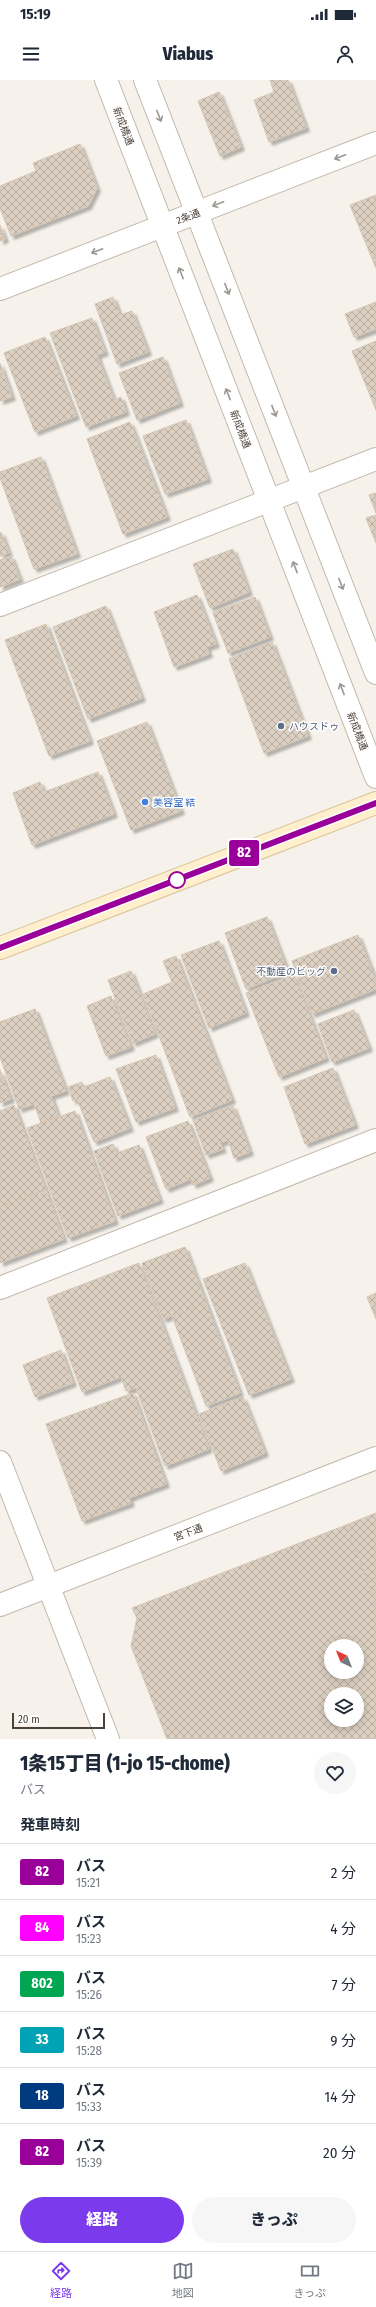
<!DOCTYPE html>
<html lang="ja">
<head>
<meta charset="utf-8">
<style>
  :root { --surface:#fff; --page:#f6f6f7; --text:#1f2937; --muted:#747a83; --line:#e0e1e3; --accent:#7c3aed }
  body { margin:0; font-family:"Fira Sans Condensed","Noto Sans JP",sans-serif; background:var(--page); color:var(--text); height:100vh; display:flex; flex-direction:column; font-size:15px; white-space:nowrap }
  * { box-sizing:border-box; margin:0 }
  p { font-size:13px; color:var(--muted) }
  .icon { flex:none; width:22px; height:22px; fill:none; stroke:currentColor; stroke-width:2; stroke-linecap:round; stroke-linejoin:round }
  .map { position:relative; height:1659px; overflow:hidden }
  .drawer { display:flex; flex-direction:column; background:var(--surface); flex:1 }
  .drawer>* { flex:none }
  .badge { padding:0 8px; border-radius:3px; font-size:14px; line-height:26px }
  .needle { width:26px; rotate:317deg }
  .controls { position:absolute; left:324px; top:1559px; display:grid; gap:8px }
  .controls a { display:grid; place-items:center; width:40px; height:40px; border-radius:50%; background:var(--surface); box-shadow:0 2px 10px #0003; font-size:20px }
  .scale { position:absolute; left:12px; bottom:10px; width:93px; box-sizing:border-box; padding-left:4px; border:2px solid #4c4238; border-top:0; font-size:11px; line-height:14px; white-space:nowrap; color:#4c4238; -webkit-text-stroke:3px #fff; paint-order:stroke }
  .map>.badge { position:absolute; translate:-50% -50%; box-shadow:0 0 0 2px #fff }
  h2 { padding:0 20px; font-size:15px; line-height:36px }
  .round { display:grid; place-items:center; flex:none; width:42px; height:42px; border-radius:21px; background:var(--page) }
  .head { display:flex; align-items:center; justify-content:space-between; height:68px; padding:0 20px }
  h1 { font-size:19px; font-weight:800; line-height:30px }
  .cta { display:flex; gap:8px; margin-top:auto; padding:8px 20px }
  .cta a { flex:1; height:46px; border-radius:24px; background:var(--accent); color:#fff; font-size:16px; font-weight:800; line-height:46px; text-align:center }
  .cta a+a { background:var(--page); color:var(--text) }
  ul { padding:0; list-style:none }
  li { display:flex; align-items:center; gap:12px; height:56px; padding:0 20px; border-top:1px solid var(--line) }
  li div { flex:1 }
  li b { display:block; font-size:15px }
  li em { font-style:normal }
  li .badge { min-width:44px; font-weight:700; text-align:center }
  .status { display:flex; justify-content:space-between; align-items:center; height:28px; padding:0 20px; background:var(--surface); direction:ltr }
  .status svg { height:11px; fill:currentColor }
  header { display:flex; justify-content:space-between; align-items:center; height:52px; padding:0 20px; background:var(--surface); font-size:18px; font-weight:800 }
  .tabs { display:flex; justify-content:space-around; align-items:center; height:56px; border-top:1px solid var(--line); background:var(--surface); font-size:11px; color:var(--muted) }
  .tabs a { display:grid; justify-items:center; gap:2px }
  .tabs .current { color:var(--accent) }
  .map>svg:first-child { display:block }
  .building { fill:url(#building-cross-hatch); stroke:#d5c5b2; fill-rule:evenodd; filter:url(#shadow) }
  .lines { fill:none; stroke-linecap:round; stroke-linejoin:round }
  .minor-casing { stroke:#c3b9ad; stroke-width:24 }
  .tertiary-casing { stroke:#c3b9ad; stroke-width:24 }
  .secondary-casing { stroke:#d9c398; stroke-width:24 }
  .minor { stroke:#fff; stroke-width:22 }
  .tertiary { stroke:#fff; stroke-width:22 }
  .secondary { stroke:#ffefcd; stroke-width:22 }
  .oneway { stroke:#9d9792 }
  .line-casing { stroke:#fff; stroke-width:9 }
  .line { stroke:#909; stroke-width:6 }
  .service-dot { fill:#5c6f8a; stroke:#fff; stroke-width:1.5 }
  .shop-dot { fill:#3f7fe0; stroke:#fff; stroke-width:1.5 }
  .stop-dot { fill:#fff; stroke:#909; stroke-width:2 }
  .labels { text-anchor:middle; stroke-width:3; stroke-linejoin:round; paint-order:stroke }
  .street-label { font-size:10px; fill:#4c4238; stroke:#fff }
  .service-label { font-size:10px; fill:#4e5e75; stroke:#fff; text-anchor:start }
  .shop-label { font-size:10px; fill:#366cbe; stroke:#fff; text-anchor:start }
</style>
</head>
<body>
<div class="status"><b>15:19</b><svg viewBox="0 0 49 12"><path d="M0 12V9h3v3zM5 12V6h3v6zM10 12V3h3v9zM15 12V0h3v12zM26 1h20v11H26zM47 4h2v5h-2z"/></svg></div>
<header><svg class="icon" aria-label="menu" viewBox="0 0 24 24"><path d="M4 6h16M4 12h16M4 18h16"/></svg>Viabus<svg class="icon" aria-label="person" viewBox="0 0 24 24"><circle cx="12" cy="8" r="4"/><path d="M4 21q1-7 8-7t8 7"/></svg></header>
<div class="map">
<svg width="376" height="1659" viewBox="0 0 376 1659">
  <defs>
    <pattern id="building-cross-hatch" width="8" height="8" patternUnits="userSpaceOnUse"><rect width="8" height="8" fill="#dcd0c2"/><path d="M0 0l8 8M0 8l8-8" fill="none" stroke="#b5aa9f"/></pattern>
    <filter id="shadow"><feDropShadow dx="3.5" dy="3.5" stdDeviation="1" flood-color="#0004"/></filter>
  </defs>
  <rect width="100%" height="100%" fill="#f6f2eb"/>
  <path class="building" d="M270 0H288L306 48 269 62 254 20 274 12Z
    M219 12 241 67 220 76 198 21Z
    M80 64 97 108 88 126 11 156 0 128V106L36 91 33 83Z
    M376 115V188L350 125Z
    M0 145 5 159 0 161Z
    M113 217 120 235 132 231 148 272 117 284 95 224Z
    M376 222V249L354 257 345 234Z
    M92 238 105 272 97 275 114 320 121 317 126 332 86 347 50 253Z
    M45 257 76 336 35 352 4 273Z
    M376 261V330L352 271Z
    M163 277 180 323 137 340 119 293Z
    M0 283 12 317 0 321Z
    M186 340 208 399 165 414 143 356Z
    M130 342 167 437 123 454 87 359Z
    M41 377 77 474 34 489 0 398V392Z
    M376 413V433L369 415Z
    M376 435V463L366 438Z
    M1 452 9 473 0 476V453Z
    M233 469 249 512 210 528 193 484Z
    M11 476 20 499 0 507V480Z
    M197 515 216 564 207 567 209 574 174 587 154 532Z
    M255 517 270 557 228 573 213 533Z
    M106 526 142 618 88 639 53 547Z
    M46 544 90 661 49 676 5 560Z
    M272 562 308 656 264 673 229 579Z
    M147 642 181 731 131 750 97 661Z
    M98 692 114 734 32 765 13 713 40 702 44 712Z
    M267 837 288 892 246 909 225 853Z
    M358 855 376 901V909L312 934 292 881Z
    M219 861 246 933 209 948 181 875Z
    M176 876 232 1020 190 1037 143 914 172 902 163 881Z
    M131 891 155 954 133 963 108 900Z
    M294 895 326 978 279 997 246 913Z
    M111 916 131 967 106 976 87 926Z
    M35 929 66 1011 51 1016 58 1036 41 1043 34 1024 19 1029 0 977V942Z
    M354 930 369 968 332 982 318 944Z
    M156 975 175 1028 136 1042 116 989Z
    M333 988 355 1045 305 1064 284 1007Z
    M0 990 11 1019 0 1023Z
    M110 997 130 1048 94 1062 77 1019 73 1021 68 1007 82 1002 84 1007Z
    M14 1025 46 1110 0 1127V1031Z
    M233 1026 250 1072 234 1078 228 1060 220 1063 223 1069 206 1075 193 1040Z
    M75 1031 115 1141 68 1158 27 1048Z
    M188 1041 210 1098 193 1105 191 1099 166 1109 146 1057Z
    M113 1064 117 1073 139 1065 160 1120 118 1136 94 1071Z
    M46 1110 64 1159 0 1183V1127Z
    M185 1167 206 1223 163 1239 142 1183Z
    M139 1183 209 1369 165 1386 136 1308 126 1311 121 1297 82 1312 47 1218Z
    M245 1183 291 1299 249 1315 203 1199Z
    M376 1213V1239L367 1217Z
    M206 1223 240 1313 206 1326 172 1236Z
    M61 1270 73 1303 35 1317 23 1285Z
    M133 1313 166 1404 129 1418 131 1423 82 1441 46 1344Z
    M243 1317 265 1373 221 1391 199 1334Z
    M376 1433V1523L346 1445Z
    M346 1445 376 1523V1659H167L131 1566 137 1538 132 1528ZM331 1566H357V1592H331ZM331 1614H357V1640H331Z"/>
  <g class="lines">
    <defs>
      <path id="minor" d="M0 209 376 63
        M0 525 376 379
        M0 1208 376 1060
        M0 1382 108 1659"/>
      <path id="tertiary" d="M106 0 376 697
        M145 0 376 593
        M0 1525 376 1378"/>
      <path id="secondary" d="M0 868 376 723"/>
    </defs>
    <use href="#minor" class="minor-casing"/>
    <use href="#tertiary" class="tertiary-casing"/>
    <use href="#secondary" class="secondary-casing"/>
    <use href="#minor" class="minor"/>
    <use href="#tertiary" class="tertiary"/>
    <use href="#secondary" class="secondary"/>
  </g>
  <defs><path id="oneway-shaft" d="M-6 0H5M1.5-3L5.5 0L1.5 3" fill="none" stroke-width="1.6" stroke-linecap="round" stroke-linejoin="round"/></defs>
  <g class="oneway">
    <use href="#oneway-shaft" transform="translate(159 36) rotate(69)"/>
    <use href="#oneway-shaft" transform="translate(340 77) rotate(159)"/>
    <use href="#oneway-shaft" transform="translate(218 124) rotate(159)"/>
    <use href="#oneway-shaft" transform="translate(97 171) rotate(159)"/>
    <use href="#oneway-shaft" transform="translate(181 193) rotate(-111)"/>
    <use href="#oneway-shaft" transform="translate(227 209) rotate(69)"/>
    <use href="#oneway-shaft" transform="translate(228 314) rotate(-111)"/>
    <use href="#oneway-shaft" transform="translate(274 331) rotate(69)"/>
    <use href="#oneway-shaft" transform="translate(295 487) rotate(-111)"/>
    <use href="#oneway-shaft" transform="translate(341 504) rotate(69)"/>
    <use href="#oneway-shaft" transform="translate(342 609) rotate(-111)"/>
  </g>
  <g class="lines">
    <defs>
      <path id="line" d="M0 868 376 723"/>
    </defs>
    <use href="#line" class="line-casing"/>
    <use href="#line" class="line"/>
  </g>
  <g class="service-dot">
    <circle cx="281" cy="646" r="4"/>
    <circle cx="334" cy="891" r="4"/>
  </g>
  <circle class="shop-dot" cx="145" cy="722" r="4"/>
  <circle class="stop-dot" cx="177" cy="800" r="8"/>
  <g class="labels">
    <g class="street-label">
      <text transform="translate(124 46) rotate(69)" y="4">新成橋通</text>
      <text transform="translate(188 136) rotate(-21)" y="4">2条通</text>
      <text transform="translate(241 349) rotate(69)" y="4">新成橋通</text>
      <text transform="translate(358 651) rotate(69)" y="4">新成橋通</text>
      <text transform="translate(188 1452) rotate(-21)" y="4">宮下通</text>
    </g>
    <g class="service-label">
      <text x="289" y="650">ハウスドゥ</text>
      <text x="326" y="895" text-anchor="end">不動産のビッグ</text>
    </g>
    <g class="shop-label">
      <text x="153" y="726">美容室 結</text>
    </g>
  </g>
</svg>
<div class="controls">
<a><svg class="needle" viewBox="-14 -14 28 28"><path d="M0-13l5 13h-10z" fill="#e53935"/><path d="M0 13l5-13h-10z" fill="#747a83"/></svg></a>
<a><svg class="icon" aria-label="layers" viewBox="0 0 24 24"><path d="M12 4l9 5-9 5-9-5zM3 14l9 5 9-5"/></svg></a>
</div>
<div class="scale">20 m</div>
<b class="badge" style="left:244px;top:773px;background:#909;color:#fff">82</b>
</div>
<section class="drawer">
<div class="head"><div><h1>1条15丁目 (1-jo 15-chome)</h1><p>バス</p></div><a class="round"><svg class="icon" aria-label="heart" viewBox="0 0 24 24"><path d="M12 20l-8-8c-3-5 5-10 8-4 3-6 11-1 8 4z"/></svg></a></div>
<h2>発車時刻</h2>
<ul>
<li><span class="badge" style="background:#909;color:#fff">82</span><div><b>バス</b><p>15:21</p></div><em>2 分</em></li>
<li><span class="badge" style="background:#f0f;color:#fff">84</span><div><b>バス</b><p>15:23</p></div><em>4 分</em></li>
<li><span class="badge" style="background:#00a651;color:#fff">802</span><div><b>バス</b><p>15:26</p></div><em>7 分</em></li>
<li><span class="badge" style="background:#00a3b4;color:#fff">33</span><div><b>バス</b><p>15:28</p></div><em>9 分</em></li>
<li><span class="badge" style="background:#003b80;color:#fff">18</span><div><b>バス</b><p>15:33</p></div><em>14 分</em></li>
<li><span class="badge" style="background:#909;color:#fff">82</span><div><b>バス</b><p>15:39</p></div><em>20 分</em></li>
</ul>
<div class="cta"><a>経路</a><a>きっぷ</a></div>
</section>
<nav class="tabs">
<a class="current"><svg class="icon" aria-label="directions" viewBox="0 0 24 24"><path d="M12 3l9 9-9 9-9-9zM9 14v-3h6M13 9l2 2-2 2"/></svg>経路</a>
<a><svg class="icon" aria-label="map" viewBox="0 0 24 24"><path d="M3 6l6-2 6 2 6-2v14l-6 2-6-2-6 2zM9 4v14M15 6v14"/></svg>地図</a>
<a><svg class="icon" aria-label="tickets" viewBox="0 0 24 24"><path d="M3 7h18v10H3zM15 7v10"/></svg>きっぷ</a>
</nav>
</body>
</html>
